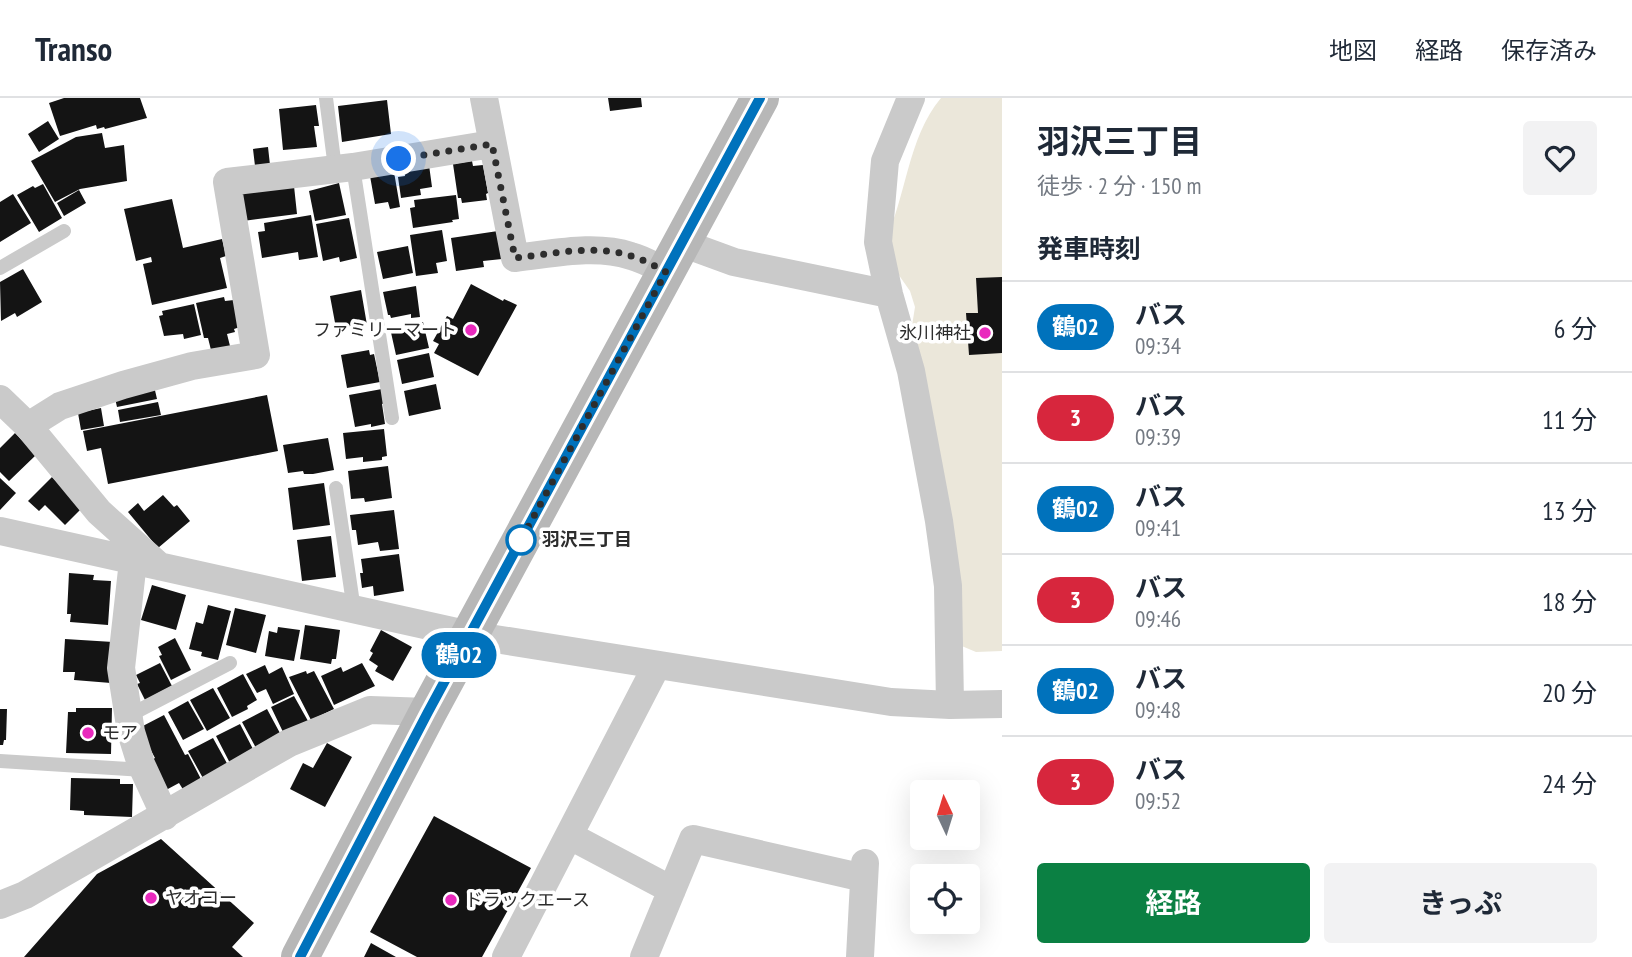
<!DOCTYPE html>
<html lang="ja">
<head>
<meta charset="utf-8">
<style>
  :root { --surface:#fff; --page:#f2f2f3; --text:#1f2937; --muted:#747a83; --line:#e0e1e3; --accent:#0b8043 }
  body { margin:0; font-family:"PT Sans Narrow","Noto Sans JP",sans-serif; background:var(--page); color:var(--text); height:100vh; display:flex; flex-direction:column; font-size:26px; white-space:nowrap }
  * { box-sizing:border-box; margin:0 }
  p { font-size:23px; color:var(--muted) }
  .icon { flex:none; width:38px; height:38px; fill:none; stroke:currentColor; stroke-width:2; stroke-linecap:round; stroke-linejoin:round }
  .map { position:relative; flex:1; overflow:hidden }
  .details { display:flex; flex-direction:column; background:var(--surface); width:630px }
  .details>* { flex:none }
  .badge { padding:0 14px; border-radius:23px; font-size:24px; line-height:46px }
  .needle { width:46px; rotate:356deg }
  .controls { position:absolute; left:910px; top:682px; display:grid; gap:14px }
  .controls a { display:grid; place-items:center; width:70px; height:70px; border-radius:7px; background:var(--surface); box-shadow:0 7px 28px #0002; font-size:35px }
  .you { position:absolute; width:35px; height:35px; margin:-18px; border:5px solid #fff; border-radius:50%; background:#1a73e8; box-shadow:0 0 0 10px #1a73e833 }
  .map>.badge { position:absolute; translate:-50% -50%; box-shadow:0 0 0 4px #fff }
  h2 { padding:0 35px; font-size:26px; line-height:63px }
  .round { display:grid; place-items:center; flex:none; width:74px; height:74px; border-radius:7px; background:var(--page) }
  .headline { display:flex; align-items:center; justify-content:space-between; height:119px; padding:0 35px }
  h1 { font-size:33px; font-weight:700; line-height:52px }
  .primary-button { display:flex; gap:14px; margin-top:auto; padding:14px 35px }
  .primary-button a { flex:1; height:80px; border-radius:7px; background:var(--accent); color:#fff; font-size:28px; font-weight:700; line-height:80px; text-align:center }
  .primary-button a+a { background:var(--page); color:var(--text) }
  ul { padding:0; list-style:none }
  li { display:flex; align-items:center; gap:21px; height:91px; padding:0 35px; border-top:2px solid var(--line) }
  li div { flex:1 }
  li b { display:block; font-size:26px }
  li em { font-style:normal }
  li .badge { min-width:77px; font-weight:700; text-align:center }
  header { display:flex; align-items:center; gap:42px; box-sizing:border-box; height:98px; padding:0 35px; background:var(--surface); border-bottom:2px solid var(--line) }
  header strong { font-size:33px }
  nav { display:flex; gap:38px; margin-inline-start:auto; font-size:24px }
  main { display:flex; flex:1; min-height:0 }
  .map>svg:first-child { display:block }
  .green { fill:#ebe7da }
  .building { fill:#141414 }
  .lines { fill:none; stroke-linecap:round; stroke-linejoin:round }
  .service { stroke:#cacaca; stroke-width:14 }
  .minor { stroke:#cacaca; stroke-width:28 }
  .secondary { stroke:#b7b7b7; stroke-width:38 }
  .line-casing { stroke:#fff; stroke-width:16 }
  .line { stroke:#0072bc; stroke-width:10 }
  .walk { stroke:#2d2d2d; stroke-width:7; stroke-dasharray:0 12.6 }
  .poi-dot { fill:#e929bd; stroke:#fff; stroke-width:2.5 }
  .stop-dot { fill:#fff; stroke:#0072bc; stroke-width:3.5 }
  .labels { text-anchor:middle; stroke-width:7; stroke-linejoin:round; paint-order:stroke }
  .poi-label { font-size:18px; fill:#2d2d2d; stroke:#fff; text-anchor:start }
  .stop-label { font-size:18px; font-weight:bold; fill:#2d2d2d; stroke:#fff; text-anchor:start }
</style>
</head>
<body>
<header>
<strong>Transo</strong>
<nav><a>地図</a><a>経路</a><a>保存済み</a></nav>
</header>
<main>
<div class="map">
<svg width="1002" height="859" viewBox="0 0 1002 859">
  <rect width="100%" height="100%" fill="#fff"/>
  <path class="green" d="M941 0H1002V553L976 554 957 546 911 234 915 209 910 193 896 173 884 145C907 98 907 41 941 0Z"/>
  <path class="building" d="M64 0H140L147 20 105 31 104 29 97 31 96 27 60 38 49 5Z
    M608 0H641L642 9 610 13Z
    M387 2 391 36 342 44 338 8Z
    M316 7 319 28H314L317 49 283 52 279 11Z
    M48 23 59 41 39 54 28 36Z
    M102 35 105 50 124 47 127 83 80 91 55 104 31 63 76 39Z
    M268 49 270 67 255 68 253 51Z
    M472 63 473 68 483 67 488 95 486 96 487 102 462 105 461 100H458L453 66Z
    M429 67 432 89 420 91 421 97 401 100 398 79 405 78 404 71Z
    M394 74 400 109 390 111 388 104 375 106 370 78Z
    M339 85 346 117 315 123 309 93Z
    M43 86 62 120 39 134 17 97 33 88 35 90Z
    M294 88 297 116 243 123 240 95Z
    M79 92 86 105 64 118 57 105Z
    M13 96 31 125 0 144V104Z
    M456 97 459 121 452 122 453 124 413 130 410 110 415 109 414 102Z
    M172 101 183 150 222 141 226 158 220 160 227 190 152 207 143 166 152 164 151 159 136 163 124 111Z
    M311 117 318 159 299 162 298 154 262 160 258 134 265 133 264 125Z
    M349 120 357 160 340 164 339 159 323 163 316 126Z
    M442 132 447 163 436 165 438 175 416 178 410 137Z
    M498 133 502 161 483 163 484 169 456 173 451 140Z
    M408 148 413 175 383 181 377 154Z
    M23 171 42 204 17 219 15 215 1 223 0 184Z
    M1002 179V255L969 257 966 215H978L976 180Z
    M471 186 503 203 504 201 517 207 478 278 434 255 439 246 433 243 447 218 453 221Z
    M416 188 420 219 411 220V216L391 220 390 217H388L383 194Z
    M361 192 367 227 336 230 330 198Z
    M224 199 225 203 234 202 240 229 234 231 235 234 227 236 230 248 211 252 208 240H204L196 205Z
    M194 206 201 237 184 241 183 236 164 238 159 218 163 217 162 213Z
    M423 224 429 250 396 257 390 230Z
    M369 252 370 257 374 256 380 284 347 290 341 257Z
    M429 255 434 279 402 286 397 262Z
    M436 286 441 311 409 318 404 293Z
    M154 288 157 301 117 309 114 296Z
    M382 291 385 305 382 306 385 326 371 329V326L355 329 349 297Z
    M267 297 278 353 108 386 101 350 87 353 83 333Z
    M158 304 161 317 120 324 118 312Z
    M101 310 104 328 81 332 78 315Z
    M384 331 387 358 382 359V362L363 364V359L346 361 343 335Z
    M15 335 36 357 9 383 0 374V350Z
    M328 340 334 372 313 376H304L303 373 288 375 283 347Z
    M388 368 392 400 365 404 364 400 351 401 348 373Z
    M52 379 83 409 65 427 45 407 39 413 28 403Z
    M0 380 16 395 0 412Z
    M324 385 330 427 293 432 288 390Z
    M163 397 174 409 177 407 190 423 158 450 128 414 138 405 144 413Z
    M394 412 399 451 380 453 378 444 358 447 356 432H352L350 417Z
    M331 438 336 479 302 483 297 442Z
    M399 456 404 493 374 498 373 488 362 490 360 475H363L361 461Z
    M69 475 94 477 93 482 111 483 108 527 70 524 71 516H67Z
    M152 487 186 497 176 532 141 522Z
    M208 507 231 513 218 562 201 558 202 554 189 551 196 524 203 526Z
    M235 510 266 517 256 555 226 547Z
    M305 527 340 532 336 561H332L331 566 300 561Z
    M278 529 300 532 294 563 265 558 269 533 277 535Z
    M381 532 412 549 393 583 375 573 378 568 369 562 373 555 370 553Z
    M175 540 191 572 171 582 159 558 162 557 158 549Z
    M65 541 113 544 111 585 74 582 75 574H63Z
    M160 565 172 588 145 602 137 586 140 585 136 577Z
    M362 565 375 588 334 607 321 578 341 569 343 574Z
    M265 567 269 576 282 569 294 596 273 606 266 591 257 595 246 576Z
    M306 573 307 576 314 573 334 611 311 622 289 579Z
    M243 576 257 602 247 608 248 611 232 619 217 590Z
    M213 590 230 620 207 633 190 602Z
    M294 598 308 623 284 636 271 609Z
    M188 603 204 631 183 642 168 614Z
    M76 610H112L111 656 66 655 68 614H76Z
    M0 611H7L6 642H4L3 647H0Z
    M267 611 281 637 256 650 242 624Z
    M164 617 185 657 188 656 202 683 184 693 179 685 166 692 150 663 155 660 139 630Z
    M240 626 254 653 232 669 216 638Z
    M213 640 229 669 204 682 188 653Z
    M327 645 352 659 325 709 290 691 303 665 313 670Z
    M71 680 120 681V686H133L132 719 84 717V713L70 712Z
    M434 718 531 770 482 859H417L370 834Z
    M161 741 254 825 232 849 243 859H24L97 776Z
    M371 845 396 859H364Z"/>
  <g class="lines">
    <path class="service" d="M326 0 335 70
      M353 69 392 320
      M0 170 64 133
      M336 390 354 512
      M128 618 230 565
      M0 663 144 672"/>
    <path class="minor" d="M484 0 515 160C553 156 594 146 631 158 643 161 655 168 666 174
      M911 0 885 63 878 144 889 196 911 273 939 423 948 488 950 607
      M682 145 734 164 889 196
      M0 301 28 328 99 414 158 467
      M28 328 60 308 123 287 192 268 256 257 227 84 353 69 492 46
      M0 433 470 537 891 604 950 607 1002 606
      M133 463 121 570 131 634 141 666 165 718
      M570 738 672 792
      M0 807 25 797 289 645 370 612 428 614
      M506 859 657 567
      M644 859 693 741 864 780
      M860 859 865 765"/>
    <path class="secondary" d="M300 859 428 614 760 0"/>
  </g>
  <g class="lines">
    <defs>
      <path id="line" d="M300 859 428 614 760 0"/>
    </defs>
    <use href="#line" class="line-casing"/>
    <use href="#line" class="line"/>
    <path class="walk" d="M399 61 492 46 515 160C552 156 594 146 631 158 643 161 655 168 666 174L521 442"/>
  </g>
  <g class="poi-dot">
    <circle cx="471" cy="232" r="7"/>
    <circle cx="985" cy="235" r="7"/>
    <circle cx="88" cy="635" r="7"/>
    <circle cx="151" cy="800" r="7"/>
    <circle cx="451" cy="802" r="7"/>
  </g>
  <circle class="stop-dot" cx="521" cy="442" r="14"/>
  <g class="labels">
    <g class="poi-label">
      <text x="457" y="238" text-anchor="end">ファミリーマート</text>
      <text x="971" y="241" text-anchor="end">氷川神社</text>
      <text x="102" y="641">モア</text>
      <text x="165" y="806">ヤオコー</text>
      <text x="465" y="808">ドラックエース</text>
    </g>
    <g class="stop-label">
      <text x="542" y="448">羽沢三丁目</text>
    </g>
  </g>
</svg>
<div class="controls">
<a><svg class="needle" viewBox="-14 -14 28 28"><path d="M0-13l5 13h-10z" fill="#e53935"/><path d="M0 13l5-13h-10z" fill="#747a83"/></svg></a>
<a><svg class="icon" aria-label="locate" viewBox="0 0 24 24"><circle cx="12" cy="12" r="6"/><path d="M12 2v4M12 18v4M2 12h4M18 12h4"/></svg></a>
</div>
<div class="you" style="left:399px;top:61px"></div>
<b class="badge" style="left:459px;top:557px;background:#0072bc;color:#fff">鶴02</b>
</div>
<section class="details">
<div class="headline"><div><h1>羽沢三丁目</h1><p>徒歩 · 2 分 · 150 m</p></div><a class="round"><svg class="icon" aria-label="heart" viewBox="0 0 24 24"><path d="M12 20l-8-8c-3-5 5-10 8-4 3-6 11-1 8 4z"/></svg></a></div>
<h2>発車時刻</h2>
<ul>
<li><span class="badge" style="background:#0072bc;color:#fff">鶴02</span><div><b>バス</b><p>09:34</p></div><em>6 分</em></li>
<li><span class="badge" style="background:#d7263d;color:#fff">3</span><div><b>バス</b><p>09:39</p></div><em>11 分</em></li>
<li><span class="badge" style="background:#0072bc;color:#fff">鶴02</span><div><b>バス</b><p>09:41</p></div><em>13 分</em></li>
<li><span class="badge" style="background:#d7263d;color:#fff">3</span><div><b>バス</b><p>09:46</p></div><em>18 分</em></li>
<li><span class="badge" style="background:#0072bc;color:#fff">鶴02</span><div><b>バス</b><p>09:48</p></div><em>20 分</em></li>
<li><span class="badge" style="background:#d7263d;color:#fff">3</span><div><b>バス</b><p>09:52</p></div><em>24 分</em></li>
</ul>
<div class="primary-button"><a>経路</a><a>きっぷ</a></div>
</section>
</main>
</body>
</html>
